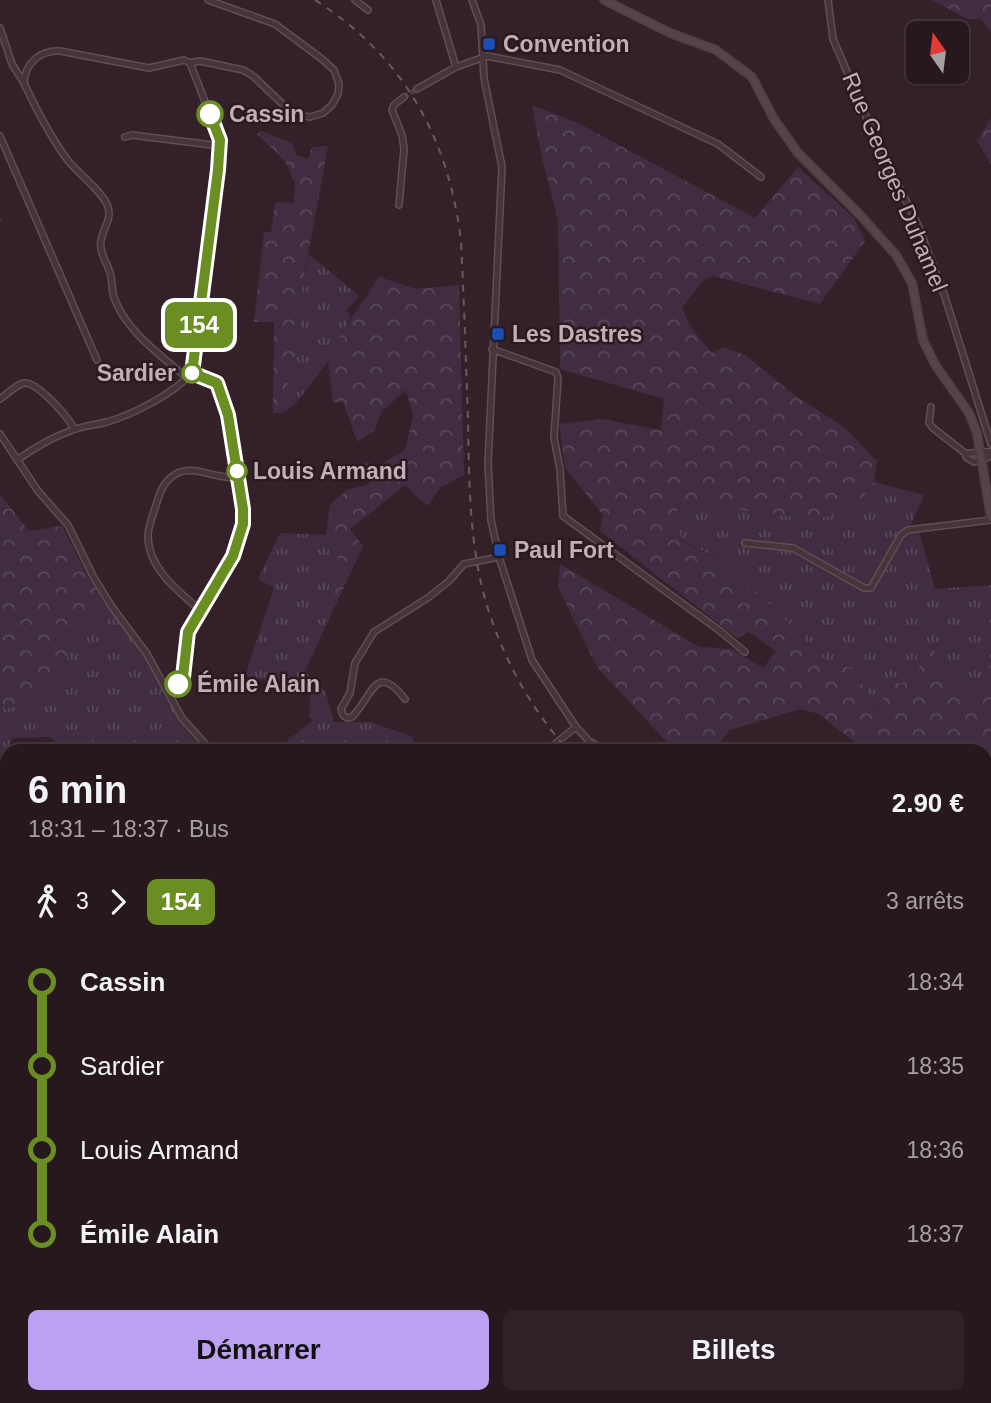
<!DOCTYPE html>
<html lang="fr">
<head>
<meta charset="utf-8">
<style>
  :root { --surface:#27181e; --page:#2f2127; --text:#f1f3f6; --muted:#a4a0a4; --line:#43373c; --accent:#bca0f2 }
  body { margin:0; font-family:Arial,sans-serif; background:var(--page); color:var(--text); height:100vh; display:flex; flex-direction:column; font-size:26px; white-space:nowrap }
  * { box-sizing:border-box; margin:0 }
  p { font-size:23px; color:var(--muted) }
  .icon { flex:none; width:38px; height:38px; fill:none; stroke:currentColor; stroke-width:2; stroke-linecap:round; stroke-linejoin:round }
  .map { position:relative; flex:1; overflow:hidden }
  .drawer { position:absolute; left:0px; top:744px; width:992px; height:660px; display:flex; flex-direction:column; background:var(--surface); border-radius:21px 21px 0 0; box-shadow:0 2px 5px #0004,0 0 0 2px var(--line) }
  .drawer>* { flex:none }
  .badge { padding:0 14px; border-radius:10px; font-size:24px; line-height:46px }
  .needle { width:46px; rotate:346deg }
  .tools { position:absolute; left:906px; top:21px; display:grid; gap:14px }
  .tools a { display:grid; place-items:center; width:63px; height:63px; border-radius:10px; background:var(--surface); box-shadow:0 2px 5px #0004,0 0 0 2px var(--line); font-size:35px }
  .map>.badge { position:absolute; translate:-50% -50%; box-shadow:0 0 0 4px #fff }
  .legs { display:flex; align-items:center; gap:10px; height:77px; padding:0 28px; font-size:23px }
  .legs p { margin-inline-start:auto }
  .headline { display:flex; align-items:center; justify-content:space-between; height:119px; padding:0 28px }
  h1 { font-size:38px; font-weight:800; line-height:52px }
  .primary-button { display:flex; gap:14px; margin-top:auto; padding:14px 28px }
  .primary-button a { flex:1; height:80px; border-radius:10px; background:var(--accent); color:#111; font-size:28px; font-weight:800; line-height:80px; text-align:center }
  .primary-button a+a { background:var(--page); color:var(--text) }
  ul { padding:0 28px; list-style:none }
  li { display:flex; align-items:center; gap:24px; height:84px; font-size:26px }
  li i { display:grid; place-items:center; width:10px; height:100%; margin:0 9px; background:currentColor }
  li i::after { content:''; width:18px; height:18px; margin:-9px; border:5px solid; border-radius:50%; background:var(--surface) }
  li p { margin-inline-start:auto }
  li:first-child i { background:linear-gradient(#0000 50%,currentColor 0) }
  li:last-child i { background:linear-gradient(currentColor 50%,#0000 0) }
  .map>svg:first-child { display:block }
  .grass { fill:url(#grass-tufts) }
  .forest { fill:url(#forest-crowns) }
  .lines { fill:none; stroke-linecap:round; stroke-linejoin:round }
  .minor-tunnel { stroke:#503c44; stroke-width:5; stroke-dasharray:5 2.5; stroke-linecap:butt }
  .minor-casing { stroke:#604e54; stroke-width:8 }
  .secondary-casing { stroke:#4f3d43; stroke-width:10 }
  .minor { stroke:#45343a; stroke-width:5 }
  .secondary { stroke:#584249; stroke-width:7 }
  .rail { stroke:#6e585f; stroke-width:2; stroke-dasharray:7 7; stroke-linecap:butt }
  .line-1-casing { stroke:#fff; stroke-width:16 }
  .line-1 { stroke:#6b8e23; stroke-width:10 }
  .transit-dot { fill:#1a4fb4; stroke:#2a191f; stroke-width:2.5 }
  .stop-1-dot { fill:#fff; stroke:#6b8e23; stroke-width:3.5 }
  .labels { text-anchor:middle; stroke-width:5; stroke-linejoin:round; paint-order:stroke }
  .poi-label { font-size:23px; font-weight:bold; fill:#c2aeb4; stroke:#2a191f; text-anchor:start }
  .stop-label { font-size:23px; font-weight:bold; fill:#c2aeb4; stroke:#2a191f; text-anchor:start }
  .street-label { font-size:23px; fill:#c2aeb4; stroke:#2a191f }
</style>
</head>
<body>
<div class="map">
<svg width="991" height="1403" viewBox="0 0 991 1403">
  <defs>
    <pattern id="grass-tufts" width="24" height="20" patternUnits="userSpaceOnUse" patternTransform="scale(1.75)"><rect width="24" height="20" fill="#402d41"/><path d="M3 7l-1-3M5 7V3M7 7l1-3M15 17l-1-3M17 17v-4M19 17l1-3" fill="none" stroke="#5a495a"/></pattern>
    <pattern id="forest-crowns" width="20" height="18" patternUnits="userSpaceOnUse" patternTransform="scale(1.75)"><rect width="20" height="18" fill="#402d41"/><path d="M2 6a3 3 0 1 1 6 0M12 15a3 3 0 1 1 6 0" fill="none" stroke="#5a495a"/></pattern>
  </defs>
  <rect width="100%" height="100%" fill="#342028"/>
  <path class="grass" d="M309 254 359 296 347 310 351 318 338 339 329 360 297 402 287 382 300 341V299Z
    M874 482 924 495 907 534 919 531 935 589 991 585V661L970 708 920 648 918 681 883 714 851 667 831 666 753 588 736 579 731 567 681 539 676 502 797 517H827L863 498Z
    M280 533 326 535 341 549C333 571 323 593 331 615L305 671 326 693 334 722H370L411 736 420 751H303L278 748 313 720 309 717 311 688 245 676 274 588 258 579Z
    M109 609 147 660 185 729 203 748V751H65L50 737 13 738 0 761V705L6 708 70 653 74 630Z
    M0 1092 7 1093V1384L0 1391Z
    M644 1396 697 1397 699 1403H638V1399Z"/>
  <path class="forest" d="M931 0H991V33L981 19H968Z
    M532 105 578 123 755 218 798 167 854 218 865 241 820 304 713 276 704 280 682 307 690 326 712 353 723 347 745 355 793 394 845 428 877 461 874 482 863 498 827 517H797L676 502 681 540 731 567 736 579 753 588 831 666 851 667 882 713 884 685 918 681 920 648 929 643 970 707 991 661V1243L985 1236V751H857L856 743 819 714 800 709 730 730 712 751H675L597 667 558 587 560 564 699 647 732 649 763 668 776 651 749 632 737 638 600 531 603 515 565 468 559 424 602 419 661 430 664 399 560 369 558 220 541 154Z
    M991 118V164L977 141Z
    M262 131 292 143 297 155 308 159 312 147 328 146 300 299V341L287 382 297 402 283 413H273L274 322H254L264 232H271L275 202 294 203 295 184 285 161 257 134Z
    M379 277 416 289 459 285 464 475 440 488 427 506 405 485 350 529 363 546 331 615C323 593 333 571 341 549L326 535 330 505 347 490 370 484 364 462 379 465 405 450 413 416 406 390 382 411 375 430 357 442 343 402 333 403 328 362 338 339Z
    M0 494 29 531 62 526 86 573 109 609 74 630 70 653 52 692 6 709 0 705Z
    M7 958V1049L0 1048V960Z
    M757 1396 861 1397 865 1403H753Z
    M467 1397H644L638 1399V1403H501V1399L491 1403H472Z"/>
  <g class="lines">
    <path class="minor-tunnel" d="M404 97 417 89"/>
    <defs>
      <path id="minor" d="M355 0 368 10
        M436 0 456 67
        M472 0 481 25 484 78 502 167 488 463 491 520 499 557 532 660 576 727 589 741 605 751
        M828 0 833 39 877 142 918 225 945 297 991 444
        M0 28 12 64 24 83C25 63 40 50 60 51L149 68 184 60 190 63 200 61 243 70 253 76 291 112 303 116 310 117 323 113 332 105 338 94 339 84 334 70 322 59 275 24 208 0
        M24 83C37 111 50 137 69 162 79 174 104 193 108 207 113 221 98 234 101 248 102 257 108 265 110 273 113 282 111 291 115 300 128 333 161 355 187 378
        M417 89 456 67 487 56 560 70 718 144 761 177
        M0 136 97 360
        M125 137 132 135 220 146
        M399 205 404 149 402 135 392 110 394 105 404 97
        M492 349 556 372 558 378 554 438 560 469 563 516 720 631 745 652
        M0 399C7 394 16 385 24 383 37 381 69 418 74 429
        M931 407 929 423 933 428 965 453 966 457 974 462 991 456
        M0 434 38 491 68 525 93 576 112 607 147 654 182 718 207 746 215 751
        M965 453C974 454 981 451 991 452
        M17 460C34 448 51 438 70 431 82 426 95 425 107 422 134 414 173 394 192 373L218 170 220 140 190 63
        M745 543 793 548 864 588H871L901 535 908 530 991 520
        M199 609C178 591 148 568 148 536 148 526 153 515 156 505 160 491 165 478 180 472 199 466 216 480 238 477
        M168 690 178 684 183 677 188 632 233 556 243 524 228 415 219 388 214 380 192 373
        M405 699C375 661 373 696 352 717L347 718 343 715 341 709 350 693 355 663 374 632 429 597 449 581 464 564 499 557
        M546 751 576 727
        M0 918 7 921
        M0 1396 7 1390
        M90 1396 122 1403
        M366 1396 376 1403
        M701 1396 702 1403"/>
      <path id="secondary" d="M604 0 670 33 716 50 752 77 774 119 798 153 860 215 896 255 912 283 923 340 936 366 969 413 977 433 991 517"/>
    </defs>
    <use href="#minor" class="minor-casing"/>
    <use href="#secondary" class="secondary-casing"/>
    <use href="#minor" class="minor"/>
    <use href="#secondary" class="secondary"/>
    <path class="rail" d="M315 0C403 56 449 138 461 241 464 301 466 362 468 422 469 467 469 512 476 556 486 626 521 699 569 751
      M0 219V220
      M985 1101 991 1104"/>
  </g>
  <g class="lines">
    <defs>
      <path id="line-1" d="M178 684 183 677 188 632 233 556 243 524V509L228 415 217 383 192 373 218 170 220 140 210 114"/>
    </defs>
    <use href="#line-1" class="line-1-casing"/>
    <use href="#line-1" class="line-1"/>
  </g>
  <g class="transit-dot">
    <rect x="482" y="37" width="14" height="14" rx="3.5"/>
    <rect x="491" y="327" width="14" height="14" rx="3.5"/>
    <rect x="493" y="543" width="14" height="14" rx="3.5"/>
  </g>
  <g class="stop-1-dot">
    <circle cx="210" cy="114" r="12"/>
    <circle cx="192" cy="373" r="9"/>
    <circle cx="237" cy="471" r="9"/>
    <circle cx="178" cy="684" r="12"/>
  </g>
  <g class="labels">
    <g class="poi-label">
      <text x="503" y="52">Convention</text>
      <text x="512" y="342">Les Dastres</text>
      <text x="514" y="558">Paul Fort</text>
    </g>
    <g class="stop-label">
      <text x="229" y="122">Cassin</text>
      <text x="176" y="381" text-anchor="end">Sardier</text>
      <text x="253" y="479">Louis Armand</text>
      <text x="197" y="692">Émile Alain</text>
    </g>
    <g class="street-label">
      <text transform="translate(895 182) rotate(67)" y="8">Rue Georges Duhamel</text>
    </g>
  </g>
</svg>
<div class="tools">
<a><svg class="needle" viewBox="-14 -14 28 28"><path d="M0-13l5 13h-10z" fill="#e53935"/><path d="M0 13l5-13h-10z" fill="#a4a0a4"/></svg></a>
</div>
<b class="badge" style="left:199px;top:325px;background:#6b8e23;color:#fff">154</b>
<section class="drawer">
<div class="headline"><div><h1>6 min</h1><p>18:31 – 18:37 · Bus</p></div><b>2.90 €</b></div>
<div class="legs"><svg class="icon" aria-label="walk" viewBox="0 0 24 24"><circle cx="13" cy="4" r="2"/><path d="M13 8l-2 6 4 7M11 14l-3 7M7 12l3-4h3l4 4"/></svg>3<svg class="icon" aria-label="forward" viewBox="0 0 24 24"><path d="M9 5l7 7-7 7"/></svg><b class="badge" style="background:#6b8e23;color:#fff">154</b><p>3 arrêts</p></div>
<ul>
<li><i style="color:#6b8e23"></i><b>Cassin</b><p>18:34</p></li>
<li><i style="color:#6b8e23"></i><span>Sardier</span><p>18:35</p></li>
<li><i style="color:#6b8e23"></i><span>Louis Armand</span><p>18:36</p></li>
<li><i style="color:#6b8e23"></i><b>Émile Alain</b><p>18:37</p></li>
</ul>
<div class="primary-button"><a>Démarrer</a><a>Billets</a></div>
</section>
</div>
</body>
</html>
